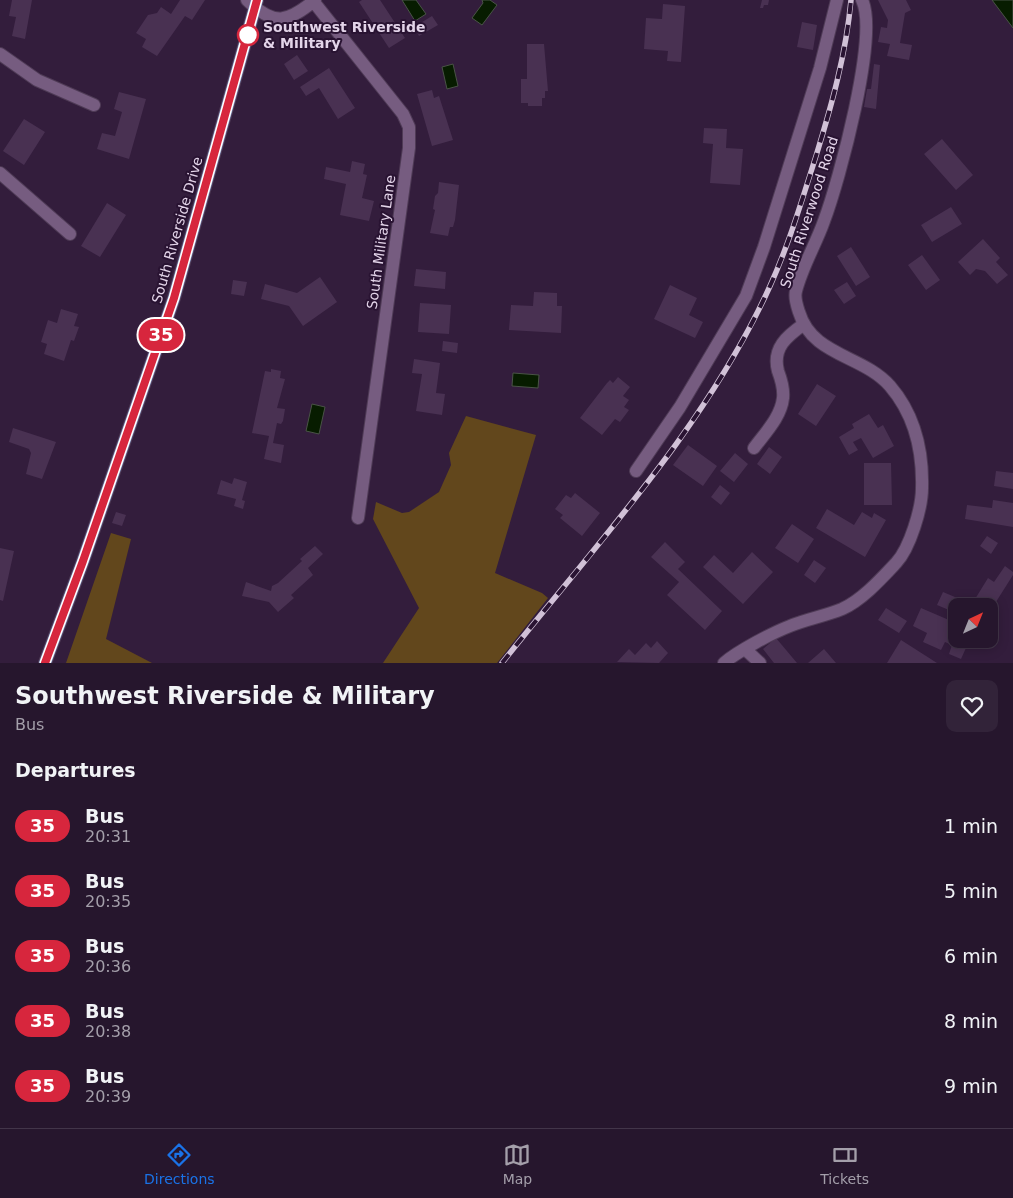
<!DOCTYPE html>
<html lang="en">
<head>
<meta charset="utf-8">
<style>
  :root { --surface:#26162d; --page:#322339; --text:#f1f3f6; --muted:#a49faa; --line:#423549; --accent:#1a73e8 }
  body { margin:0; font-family:"DejaVu Sans",sans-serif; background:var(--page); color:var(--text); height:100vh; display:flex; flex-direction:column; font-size:19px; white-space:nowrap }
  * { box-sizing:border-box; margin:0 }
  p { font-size:16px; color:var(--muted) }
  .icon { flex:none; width:28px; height:28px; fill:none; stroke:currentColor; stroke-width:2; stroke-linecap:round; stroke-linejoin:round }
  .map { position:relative; height:663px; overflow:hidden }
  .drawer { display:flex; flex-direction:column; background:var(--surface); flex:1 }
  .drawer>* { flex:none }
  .badge { padding:0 10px; border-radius:16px; font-size:18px; line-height:32px }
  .needle { width:32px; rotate:43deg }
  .buttons { position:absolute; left:948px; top:598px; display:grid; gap:10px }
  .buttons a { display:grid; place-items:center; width:50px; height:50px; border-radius:10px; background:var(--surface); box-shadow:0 2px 12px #0003,0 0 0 1px var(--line); font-size:25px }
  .map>.badge { position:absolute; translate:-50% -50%; box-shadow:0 0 0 2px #fff }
  h2 { padding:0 15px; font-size:19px; line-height:45px }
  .round { display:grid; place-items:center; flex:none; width:52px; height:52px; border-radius:10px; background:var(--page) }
  .overview { display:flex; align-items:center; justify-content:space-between; height:85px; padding:0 15px }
  h1 { font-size:24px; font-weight:700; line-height:38px }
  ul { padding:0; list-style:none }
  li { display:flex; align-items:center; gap:15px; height:65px; padding:0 15px }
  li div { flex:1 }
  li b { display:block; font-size:19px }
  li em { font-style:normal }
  li .badge { min-width:55px; font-weight:700; text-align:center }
  .menu { display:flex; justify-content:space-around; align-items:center; height:70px; border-top:1px solid var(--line); background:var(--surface); font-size:14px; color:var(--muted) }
  .menu a { display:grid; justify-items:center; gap:2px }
  .menu .on { color:var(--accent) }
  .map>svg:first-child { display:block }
  .green { fill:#62471c }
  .water { fill:#071c00; stroke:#495346 }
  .building { fill:#493152 }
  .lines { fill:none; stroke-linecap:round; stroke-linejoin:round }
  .minor-casing { stroke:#4f3b56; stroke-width:14 }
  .major-casing { stroke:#4f3b56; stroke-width:14 }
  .minor { stroke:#765c80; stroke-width:12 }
  .major { stroke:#8495c8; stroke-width:12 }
  .rail-casing { stroke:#d1c1d7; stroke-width:5.5 }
  .rail { stroke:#291332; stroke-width:4; stroke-dasharray:11; stroke-linecap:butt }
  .line-casing { stroke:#fff; stroke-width:11 }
  .line { stroke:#d7263d; stroke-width:8 }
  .stop-dot { fill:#fff; stroke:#d7263d; stroke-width:2.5 }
  .labels { text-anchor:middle; stroke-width:4; stroke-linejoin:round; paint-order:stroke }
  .stop-label { font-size:14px; font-weight:bold; fill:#e3d4e9; stroke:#291332; text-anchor:start }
  .street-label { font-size:14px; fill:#e3d4e9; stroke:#291332 }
</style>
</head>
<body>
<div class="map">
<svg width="1013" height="663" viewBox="0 0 1013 663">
  <rect width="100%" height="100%" fill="#331d3c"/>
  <path class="green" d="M466 416 536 435 495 573 542 593 548 598 497 663H383L419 608 373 519 376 502 402 513 409 512 439 492 451 465 449 453Z
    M111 533 131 539 106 639 152 663H66Z"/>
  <path class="water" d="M402 0H416L426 14 415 21Z
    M482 0H490L497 5 482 25 472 18 483 3Z
    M992 0H1013V28Z
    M453 64 458 86 447 89 442 67Z
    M513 373 539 375 538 388 512 386Z
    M312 404 325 407 319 434 306 431Z"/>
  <path class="building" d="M12 0H32L25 39 12 36 16 17 9 16Z
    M180 0H205L192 20 185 16 157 56 142 47 146 39 136 33 148 15 157 13 161 7 171 14Z
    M362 0H380L405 38 389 48 359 2Z
    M762 0H769L768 5H764L763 8H760Z
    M878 0H906L911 10 905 13 900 43 912 45 909 60 887 56 890 44 878 42 881 27 887 28 888 20Z
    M663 4 685 6 681 62 667 61 668 51 644 49 646 18 662 19Z
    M432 16 438 25 419 36 414 27Z
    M802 22 817 25 813 50 797 47Z
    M527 44H544L548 91H545V98H542V106H528V103H521V79H527Z
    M297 55 308 71 294 80 284 64Z
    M874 64 880 65 876 109 864 107 867 89H871Z
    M329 68 355 108 338 119 319 88 306 96 300 87Z
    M432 90 434 98 439 96 453 140 432 146 417 94Z
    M119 92 146 99 129 159 97 149 102 133 115 136 122 112 114 109Z
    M24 119 45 132 24 165 3 151Z
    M704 128 727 129 726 148 743 149 740 185 710 183 713 144 703 143Z
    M942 139 973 175 956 190 924 154Z
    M352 161 365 164 363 174 367 175 362 198 374 201 369 221 340 215 346 184 324 179 326 167 350 172Z
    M439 182 459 185 455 220 453 227H450L448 236 430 233 435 210 433 209 435 196 438 193Z
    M107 203 126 215 100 257 81 246Z
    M951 207 962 224 932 242 921 225Z
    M983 239 1000 258 996 262 1008 275 997 284 985 271 976 269 970 275 958 262Z
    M851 247 870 277 856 286 837 256Z
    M922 255 940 280 926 290 908 265Z
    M416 269 446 272 445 289 414 286Z
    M320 277 337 302 303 326 289 306 261 299 265 284 297 293Z
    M233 280 247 282 244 296 231 294Z
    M847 282 856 296 844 304 834 290Z
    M670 285 697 298 689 315 703 322 695 338 654 319Z
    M534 292 557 293V306H562L561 333 509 330 511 305 533 306Z
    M420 303 451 305 449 334 418 332Z
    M61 309 78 314 74 326 79 327 74 341 71 340 64 361 44 354 47 344 41 342 48 320 57 323Z
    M443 341 458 343 457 353 442 351Z
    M414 359 440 363 436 393 445 394 442 415 416 411 422 374 412 373Z
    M271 369 281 371 280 378 285 379 277 408 285 409 283 421 281 424 277 423 273 443 284 445 281 463 264 459 269 436 252 433 265 371 271 372Z
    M618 377 630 387 623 396 629 400 624 407 629 410 620 422 615 419 602 435 580 418 607 383 610 380 613 383Z
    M817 384 836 396 816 426 798 414Z
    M869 414 878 428 883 425 894 446 873 458 861 438 853 442 858 450 849 455 839 437 854 428 852 424Z
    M13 428 56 442 42 479 26 474 31 453 29 449 9 442Z
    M688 445 717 466 703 486 673 465Z
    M769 447 782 457 770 474 757 464Z
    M735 453 748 464 734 482 720 471Z
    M864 463H891L892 505H864Z
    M996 471 1013 473V489L994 486Z
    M234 478 247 482 242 500 245 501 243 509 234 506 236 499 217 494 221 480 232 484Z
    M720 485 730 493 721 505 711 497Z
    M575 493 600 513 582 536 560 518 563 515 555 509 566 495 571 498Z
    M993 500 1013 503V527L965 519 967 505 992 508Z
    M827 509 854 525 862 512 872 518 874 513 886 520 865 557 816 528Z
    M116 512 126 515 122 526 112 523Z
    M792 524 814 539 798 563 775 548Z
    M987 536 998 543 991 554 980 546Z
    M665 542 685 562 678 569 722 611 705 630 667 595 679 582 651 557Z
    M315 546 323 554 308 568 313 575 291 595 294 598 278 612 269 602 242 596 246 582 271 591 272 586 278 583 302 561 300 559Z
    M0 548 14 551 3 601 0 600Z
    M752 552 773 572 743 604 703 567 714 555 733 573Z
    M814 560 826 568 815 583 804 575Z
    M1005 566 1013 572V575L989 613V606L972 604 988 578 994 582Z
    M943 592 967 602 965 606H956V613L937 605Z
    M886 608 907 621 899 633 878 620Z
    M921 608 956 623V639H970L961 659 949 654 952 645 945 642 941 650 923 642 927 633 913 626Z
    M776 638 797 663H774L763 649Z
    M901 640 937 663H887Z
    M657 641 668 653 659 663 617 662 629 649 635 655 646 643 651 648Z
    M824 649 836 663H808Z"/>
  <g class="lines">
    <defs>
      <path id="minor" d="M247 0C274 27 288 22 315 0
        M313 1 403 114 409 127V148L358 518
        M0 54 37 80 94 105
        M0 173 70 234
        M754 448C765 433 781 417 783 398 784 389 781 379 778 371 772 348 787 336 804 324
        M636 471 680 407 746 296 764 247 820 68 837 0
        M746 650 760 663
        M724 663C738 651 772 633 790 626 807 619 825 616 842 609 862 600 881 579 896 563 910 548 922 508 922 488 923 451 915 415 890 386 863 355 812 356 799 312 797 306 794 298 796 291 802 267 816 244 824 221 839 181 879 35 862 0"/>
      <path id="major" d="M45 663 83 561 174 298 257 0"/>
    </defs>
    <use href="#minor" class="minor-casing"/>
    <use href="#major" class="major-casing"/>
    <use href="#minor" class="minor"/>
    <use href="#major" class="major"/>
    <defs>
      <path id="rail" d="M502 663C596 544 707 426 770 286 789 244 802 200 816 156 832 104 846 54 851 0"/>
    </defs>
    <use href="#rail" class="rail-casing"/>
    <use href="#rail" class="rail"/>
  </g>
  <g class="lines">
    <defs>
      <path id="line" d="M45 663 83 561 174 298 257 0"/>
    </defs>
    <use href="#line" class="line-casing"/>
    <use href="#line" class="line"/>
  </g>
  <circle class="stop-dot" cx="248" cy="35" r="10"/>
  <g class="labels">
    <g class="stop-label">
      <text x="263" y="32">Southwest Riverside<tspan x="263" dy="16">&amp; Military</tspan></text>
    </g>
    <g class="street-label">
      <text transform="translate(809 212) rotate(-72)" y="5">South Riverwood Road</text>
      <text transform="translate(177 230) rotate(-74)" y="5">South Riverside Drive</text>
      <text transform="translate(381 242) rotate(-82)" y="5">South Military Lane</text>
    </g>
  </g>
</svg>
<div class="buttons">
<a><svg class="needle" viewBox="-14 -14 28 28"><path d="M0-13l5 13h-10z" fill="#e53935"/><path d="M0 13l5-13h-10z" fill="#a49faa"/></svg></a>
</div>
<b class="badge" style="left:161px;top:335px;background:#d7263d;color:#fff">35</b>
</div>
<section class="drawer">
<div class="overview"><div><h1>Southwest Riverside &amp; Military</h1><p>Bus</p></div><a class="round"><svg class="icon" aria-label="heart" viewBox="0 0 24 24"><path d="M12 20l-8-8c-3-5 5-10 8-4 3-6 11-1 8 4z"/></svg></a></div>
<h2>Departures</h2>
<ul>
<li><span class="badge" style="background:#d7263d;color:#fff">35</span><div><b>Bus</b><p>20:31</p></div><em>1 min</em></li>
<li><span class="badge" style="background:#d7263d;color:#fff">35</span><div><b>Bus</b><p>20:35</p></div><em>5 min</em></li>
<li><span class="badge" style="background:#d7263d;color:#fff">35</span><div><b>Bus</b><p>20:36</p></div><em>6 min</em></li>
<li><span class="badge" style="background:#d7263d;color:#fff">35</span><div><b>Bus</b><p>20:38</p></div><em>8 min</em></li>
<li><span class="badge" style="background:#d7263d;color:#fff">35</span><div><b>Bus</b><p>20:39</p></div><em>9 min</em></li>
</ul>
</section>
<nav class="menu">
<a class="on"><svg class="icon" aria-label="directions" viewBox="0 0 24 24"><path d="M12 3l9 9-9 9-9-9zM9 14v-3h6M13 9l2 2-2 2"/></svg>Directions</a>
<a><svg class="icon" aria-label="map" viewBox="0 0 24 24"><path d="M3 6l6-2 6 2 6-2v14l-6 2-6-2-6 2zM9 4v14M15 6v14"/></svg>Map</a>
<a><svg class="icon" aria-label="tickets" viewBox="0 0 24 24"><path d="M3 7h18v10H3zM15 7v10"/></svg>Tickets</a>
</nav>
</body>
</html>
